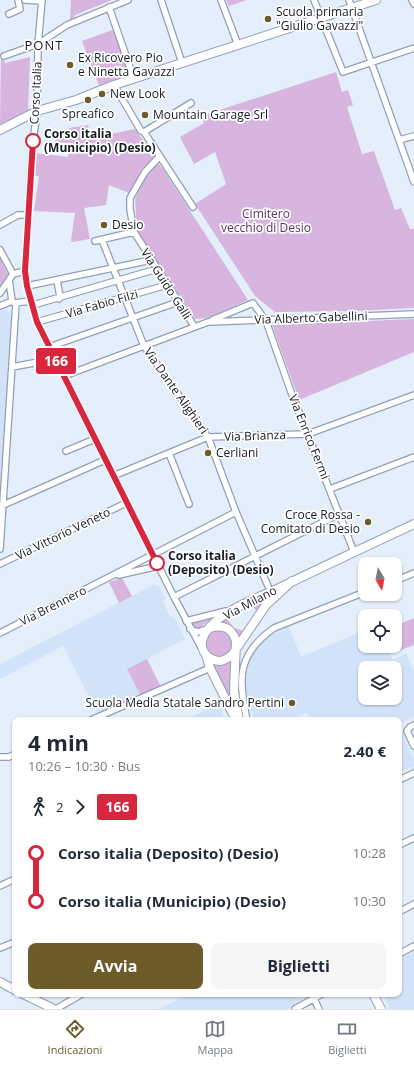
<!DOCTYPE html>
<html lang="it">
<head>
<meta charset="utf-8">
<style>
  :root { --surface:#fff; --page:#f6f6f7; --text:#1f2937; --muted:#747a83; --line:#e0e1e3; --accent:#6b5c29 }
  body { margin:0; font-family:"Open Sans",sans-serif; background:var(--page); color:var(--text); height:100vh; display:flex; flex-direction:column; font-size:15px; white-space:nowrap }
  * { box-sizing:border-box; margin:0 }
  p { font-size:13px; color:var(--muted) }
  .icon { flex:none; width:22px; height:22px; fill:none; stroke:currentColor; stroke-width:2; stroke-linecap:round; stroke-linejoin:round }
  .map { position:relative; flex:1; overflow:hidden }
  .sheet { position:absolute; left:12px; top:717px; width:390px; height:280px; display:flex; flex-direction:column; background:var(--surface); border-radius:8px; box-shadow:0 1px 3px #0004 }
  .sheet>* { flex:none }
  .badge { padding:0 8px; border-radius:3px; font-size:14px; line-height:26px }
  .needle { width:26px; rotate:170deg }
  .fabs { position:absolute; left:358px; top:557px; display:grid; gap:8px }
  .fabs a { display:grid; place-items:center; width:44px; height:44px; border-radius:8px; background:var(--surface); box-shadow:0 1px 3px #0004; font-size:20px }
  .map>.badge { position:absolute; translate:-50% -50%; box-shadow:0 0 0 2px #fff }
  .legs { display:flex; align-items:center; gap:6px; height:44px; padding:0 16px; font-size:13px }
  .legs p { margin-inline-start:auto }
  .overview { display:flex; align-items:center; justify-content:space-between; height:68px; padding:0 16px }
  h1 { font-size:22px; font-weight:700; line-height:30px }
  .primary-button { display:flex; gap:8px; margin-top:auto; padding:8px 16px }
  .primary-button a { flex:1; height:46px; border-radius:8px; background:var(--accent); color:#fff; font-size:16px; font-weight:700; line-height:46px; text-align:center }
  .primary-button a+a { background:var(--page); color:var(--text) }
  ul { padding:0 16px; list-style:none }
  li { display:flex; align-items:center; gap:14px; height:48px; font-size:15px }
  li i { display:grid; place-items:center; width:6px; height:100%; margin:0 5px; background:currentColor }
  li i::after { content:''; width:10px; height:10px; margin:-5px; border:3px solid; border-radius:50%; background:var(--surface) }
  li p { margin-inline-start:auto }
  li:first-child i { background:linear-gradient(#0000 50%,currentColor 0) }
  li:last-child i { background:linear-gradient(currentColor 50%,#0000 0) }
  .tab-bar { display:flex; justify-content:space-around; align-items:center; height:56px; border-top:1px solid var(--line); background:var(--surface); font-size:11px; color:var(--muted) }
  .tab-bar a { display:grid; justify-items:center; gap:2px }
  .tab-bar .current { color:var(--accent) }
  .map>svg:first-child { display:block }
  .built { fill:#d2e3f9; fill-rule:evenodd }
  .green { fill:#d7b5df }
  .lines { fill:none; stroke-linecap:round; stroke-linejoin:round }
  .street-casing { stroke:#90a0b4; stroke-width:8 }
  .secondary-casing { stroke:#90a0b4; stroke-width:10 }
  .street { stroke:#fff; stroke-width:5.5 }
  .secondary { stroke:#fff; stroke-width:8 }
  .line-1-casing { stroke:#fff; stroke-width:9 }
  .line-1 { stroke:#d7263d; stroke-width:6 }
  .poi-dot { fill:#6b5c29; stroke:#fff; stroke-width:1.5 }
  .stop-1-dot { fill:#fff; stroke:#d7263d; stroke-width:2 }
  .labels { text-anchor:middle; stroke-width:3.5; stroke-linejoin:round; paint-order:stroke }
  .poi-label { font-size:12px; fill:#161c23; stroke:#fff; text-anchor:start }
  .street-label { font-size:12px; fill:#161c23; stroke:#fff }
  .stop-label { font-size:12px; font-weight:bold; fill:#161c23; stroke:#fff; text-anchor:start }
  .park-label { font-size:12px; fill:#5f306a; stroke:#fff }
  .neighbourhood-label { font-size:13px; letter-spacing:1px; fill:#161c23; stroke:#fff }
</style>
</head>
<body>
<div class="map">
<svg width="414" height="1009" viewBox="0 0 414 1009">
  <rect width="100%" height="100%" fill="#e5effc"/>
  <path class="built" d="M7 309 12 316 0 487V311Z
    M153 585 159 586 165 598 164 603 170 616 174 617 185 639 128 669 141 696 98 715 63 646 0 679V664Z
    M289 626 301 657 362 631 365 637V646H387L393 660 406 653 414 671V717L399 724V720H310L307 713 289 720H255L248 703 245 691 249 659 264 639ZM365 668H395V698H365Z
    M218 704 226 720H185Z
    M399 726 414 759V766L399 773Z
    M414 952V1009H390L383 994H399V959Z
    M189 994H315L288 1009H159Z"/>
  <path class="green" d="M71 0H112L75 15 74 18 70 20Z
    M226 0H246L229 6Z
    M115 29 131 77 100 88 82 41Z
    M1 50 5 63 30 57 28 112 0 126Z
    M336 72 342 92 348 90 353 105 347 107 362 154 374 151 395 210 401 208 410 229H414V308L355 311 275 312 255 296 195 204 226 184 215 152 194 164 180 137 204 123 201 116Z
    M88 125 91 138 135 129 145 143 154 139 161 151 142 169 129 193 109 185 106 205 84 208 90 239 73 242 71 241 75 213 34 211 39 176H34L35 153 68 157 70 143 55 142 56 131 68 133 69 128Z
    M158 163 163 169 248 300 207 318 195 319 137 232 135 199 147 174Z
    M0 258 8 274 0 288Z
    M414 319V352L299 400 272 325Z
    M122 578 132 596 119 603 109 582Z
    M261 599 264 605 248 625 256 611 253 605H250Z
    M214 617 199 628 194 627 189 622Z
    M226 617 234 628 244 631 239 640 219 622Z
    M414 618V645L396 652 393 646H395V626Z
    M206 643a13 13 0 1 1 26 0a13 13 0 1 1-26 0Z
    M233 657 230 677 233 703 230 705 210 661Z
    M147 659 161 687 141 696 127 669Z"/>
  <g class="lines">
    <defs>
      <path id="street" d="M25 0 42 1
        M42 0 38 44 37 111 32 150 25 271 27 286 37 322 55 359 174 597 201 647
        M161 0 182 63
        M221 0 238 45
        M314 0 343 72 414 48
        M349 0 414 182
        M412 0 414 4
        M109 7 134 79
        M9 14 20 9 18 0
        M4 56 38 44 67 25 128 0
        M114 85 141 131 144 132 193 207
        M144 132 191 103
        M399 140 414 136
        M159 157 145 172 130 198V209L134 232 194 326
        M0 225 18 215H28
        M102 240 144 346 208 437 236 512 268 586
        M95 241 134 232
        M0 250 13 274
        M9 280 12 301
        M57 280 60 297 59 299
        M27 286 151 260
        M0 293 13 274 25 271
        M14 303 31 301
        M33 305 157 269
        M0 306 12 301
        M212 320 253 303 266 321 291 392 354 552
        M37 322 167 285
        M49 347 178 302
        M12 367 55 359
        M64 376 208 322 414 314
        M66 451 95 439
        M169 453 189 504
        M113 476 208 437 308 434 414 395
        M330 489 414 457
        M1 506 105 460
        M0 549 16 303
        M0 564 126 503
        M119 575 158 566
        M395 581 414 573
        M174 597 339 514
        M186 621 226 611
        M190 629 198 632 209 628
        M0 633 236 512
        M91 720 210 668
        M247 720C238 679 237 654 274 628L365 592
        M414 725 410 727 407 731 414 746
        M0 757H9L15 754
        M399 780 414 773
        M399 845 414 838
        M0 886 15 879
        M399 912 414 904
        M0 948 15 942
        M399 954 414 946
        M314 999 319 1009
        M56 1009 82 994
        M295 1009 322 994"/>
      <path id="secondary" d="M0 130 37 111 76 100 114 85 376 0
        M292 581 266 605 232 655C228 658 224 661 219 661 212 660 207 657 204 652 197 640 208 628 216 621 234 606 258 598 279 588 324 566 369 545 414 524
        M210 628C223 624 232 628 236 641L234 692 239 720
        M206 655 210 668 236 720
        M0 982 15 990
        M23 994 54 1009
        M373 994 381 1009"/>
    </defs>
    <use href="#street" class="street-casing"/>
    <use href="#secondary" class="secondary-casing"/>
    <use href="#street" class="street"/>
    <use href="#secondary" class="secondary"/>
  </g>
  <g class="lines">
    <defs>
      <path id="line-1" d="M33 141 25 271 27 286 37 322 157 563"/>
    </defs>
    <use href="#line-1" class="line-1-casing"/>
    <use href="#line-1" class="line-1"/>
  </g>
  <g class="poi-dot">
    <circle cx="268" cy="19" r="4"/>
    <circle cx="70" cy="65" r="4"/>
    <circle cx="102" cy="94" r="4"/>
    <circle cx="88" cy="100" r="4"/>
    <circle cx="145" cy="115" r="4"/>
    <circle cx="104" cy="225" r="4"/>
    <circle cx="208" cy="453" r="4"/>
    <circle cx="368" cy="522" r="4"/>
    <circle cx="292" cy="703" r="4"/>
  </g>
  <g class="stop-1-dot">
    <circle cx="33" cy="141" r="7"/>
    <circle cx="157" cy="563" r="7"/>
  </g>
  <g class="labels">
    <g class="poi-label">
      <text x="276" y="16">Scuola primaria<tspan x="276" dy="14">"Giulio Gavazzi"</tspan></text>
      <text x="78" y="62">Ex Ricovero Pio<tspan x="78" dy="14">e Ninetta Gavazzi</tspan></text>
      <text x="110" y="98">New Look</text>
      <text x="88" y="118" text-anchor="middle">Spreafico</text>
      <text x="153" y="119">Mountain Garage Srl</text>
      <text x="112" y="229">Desio</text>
      <text x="216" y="457">Cerliani</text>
      <text x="360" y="519" text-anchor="end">Croce Rossa -<tspan x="360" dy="14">Comitato di Desio</tspan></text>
      <text x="284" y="707" text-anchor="end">Scuola Media Statale Sandro Pertini</text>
    </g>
    <g class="street-label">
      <text transform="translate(36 93) rotate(-87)" y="4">Corso Italia</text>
      <text transform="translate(166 284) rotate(57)" y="4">Via Guido Galli</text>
      <text transform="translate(102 304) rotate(-16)" y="4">Via Fabio Filzi</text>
      <text transform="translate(311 318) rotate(-2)" y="4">Via Alberto Gabellini</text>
      <text transform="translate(176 391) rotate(55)" y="4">Via Dante Alighieri</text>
      <text transform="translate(255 436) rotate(-2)" y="4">Via Brianza</text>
      <text transform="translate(309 437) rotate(68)" y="4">Via Enrico Fermi</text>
      <text transform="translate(63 534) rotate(-26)" y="4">Via Vittorio Veneto</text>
      <text transform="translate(250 603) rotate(-28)" y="4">Via Milano</text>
      <text transform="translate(53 606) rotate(-27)" y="4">Via Brennero</text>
    </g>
    <g class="stop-label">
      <text x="44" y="138">Corso italia<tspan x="44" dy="14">(Municipio) (Desio)</tspan></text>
      <text x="168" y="560">Corso italia<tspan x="168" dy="14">(Deposito) (Desio)</tspan></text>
    </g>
    <g class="park-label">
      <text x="266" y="218">Cimitero<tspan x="266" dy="14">vecchio di Desio</tspan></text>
    </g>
    <g class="neighbourhood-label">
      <text x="44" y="50">PONT</text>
    </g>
  </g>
</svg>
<div class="fabs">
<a><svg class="needle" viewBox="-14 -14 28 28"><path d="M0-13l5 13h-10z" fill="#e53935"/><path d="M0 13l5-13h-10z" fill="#747a83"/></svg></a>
<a><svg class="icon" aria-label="locate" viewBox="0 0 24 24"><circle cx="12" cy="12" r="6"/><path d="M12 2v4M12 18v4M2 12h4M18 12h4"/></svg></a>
<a><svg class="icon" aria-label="layers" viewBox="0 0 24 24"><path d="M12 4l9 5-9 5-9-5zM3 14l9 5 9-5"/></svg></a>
</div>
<b class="badge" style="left:56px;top:361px;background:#d7263d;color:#fff">166</b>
<section class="sheet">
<div class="overview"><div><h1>4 min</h1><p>10:26 – 10:30 · Bus</p></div><b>2.40 €</b></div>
<div class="legs"><svg class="icon" aria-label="walk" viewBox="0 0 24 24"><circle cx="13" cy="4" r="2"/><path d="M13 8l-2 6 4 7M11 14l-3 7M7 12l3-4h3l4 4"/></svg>2<svg class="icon" aria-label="forward" viewBox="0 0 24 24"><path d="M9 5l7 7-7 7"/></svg><b class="badge" style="background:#d7263d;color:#fff">166</b></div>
<ul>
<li><i style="color:#d7263d"></i><b>Corso italia (Deposito) (Desio)</b><p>10:28</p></li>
<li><i style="color:#d7263d"></i><b>Corso italia (Municipio) (Desio)</b><p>10:30</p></li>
</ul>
<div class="primary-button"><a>Avvia</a><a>Biglietti</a></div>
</section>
</div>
<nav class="tab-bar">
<a class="current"><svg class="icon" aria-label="directions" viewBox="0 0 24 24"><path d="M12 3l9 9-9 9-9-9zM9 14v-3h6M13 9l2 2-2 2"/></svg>Indicazioni</a>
<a><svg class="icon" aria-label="map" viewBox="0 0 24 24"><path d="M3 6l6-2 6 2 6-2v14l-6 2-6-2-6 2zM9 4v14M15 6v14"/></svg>Mappa</a>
<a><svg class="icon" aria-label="tickets" viewBox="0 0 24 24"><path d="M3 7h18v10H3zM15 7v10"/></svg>Biglietti</a>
</nav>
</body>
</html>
